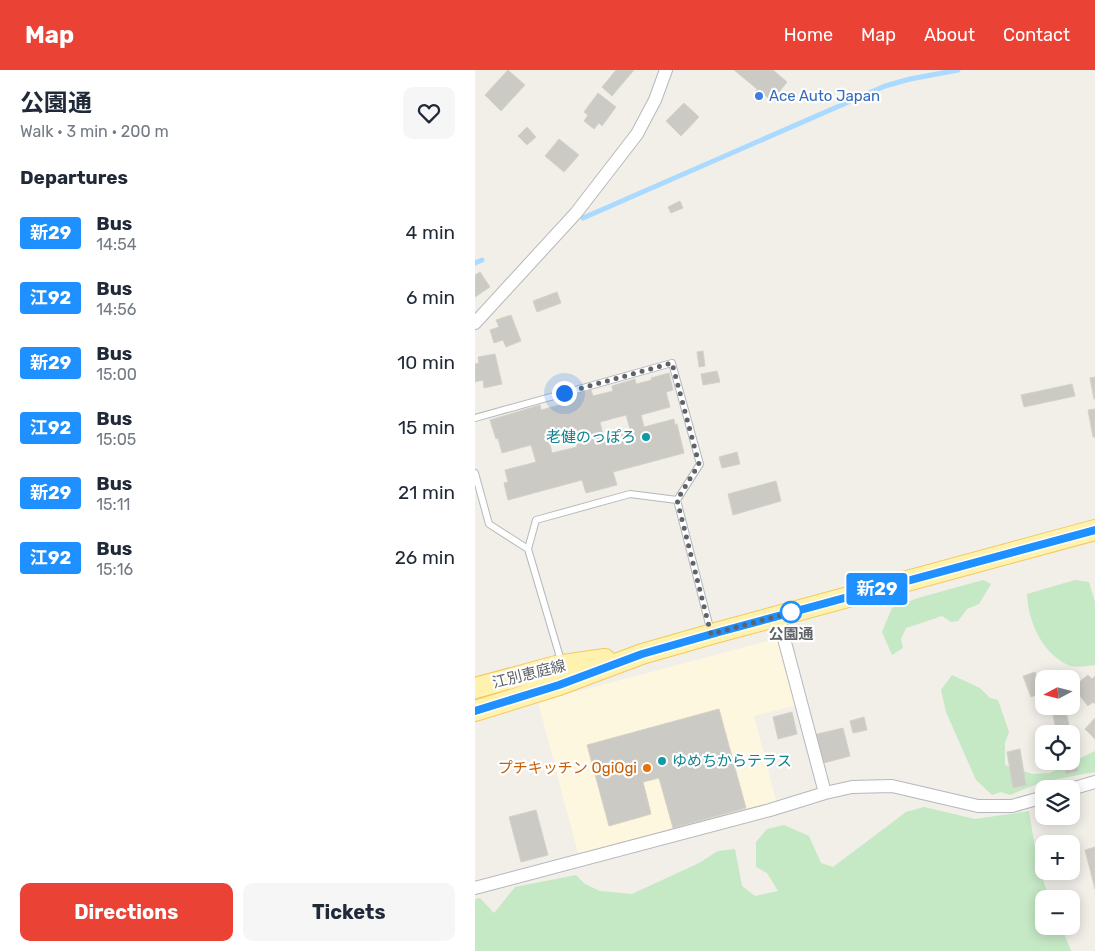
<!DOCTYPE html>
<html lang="en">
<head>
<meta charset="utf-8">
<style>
  :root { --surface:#fff; --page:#f6f6f7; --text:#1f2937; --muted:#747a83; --accent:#ea4335 }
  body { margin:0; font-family:Rubik,"Noto Sans JP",sans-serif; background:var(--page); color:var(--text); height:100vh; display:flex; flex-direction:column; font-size:19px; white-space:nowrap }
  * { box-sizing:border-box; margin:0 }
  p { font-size:16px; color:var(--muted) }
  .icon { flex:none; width:28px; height:28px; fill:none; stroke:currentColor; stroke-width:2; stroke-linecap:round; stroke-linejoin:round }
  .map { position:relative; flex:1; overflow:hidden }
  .drawer { display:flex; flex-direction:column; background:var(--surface); width:475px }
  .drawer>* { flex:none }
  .badge { padding:0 10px; border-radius:4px; font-size:18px; line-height:32px }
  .needle { width:32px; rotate:263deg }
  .controls { position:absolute; left:560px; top:600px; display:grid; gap:10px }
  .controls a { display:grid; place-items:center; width:45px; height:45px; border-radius:10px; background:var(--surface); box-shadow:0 2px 12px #0003; font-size:25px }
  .you { position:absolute; width:25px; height:25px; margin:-12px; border:4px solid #fff; border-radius:50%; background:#1a73e8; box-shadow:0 0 0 8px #1a73e833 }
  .map>.badge { position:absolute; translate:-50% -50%; box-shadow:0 0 0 2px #fff }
  h2 { padding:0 20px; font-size:19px; line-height:45px }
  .round { display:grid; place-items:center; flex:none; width:52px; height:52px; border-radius:10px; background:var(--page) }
  .head { display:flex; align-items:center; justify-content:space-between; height:85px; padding:0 20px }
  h1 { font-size:24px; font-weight:700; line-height:38px }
  .button { display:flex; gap:10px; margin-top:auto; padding:10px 20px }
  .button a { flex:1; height:58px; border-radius:10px; background:var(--accent); color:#fff; font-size:20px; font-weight:700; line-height:58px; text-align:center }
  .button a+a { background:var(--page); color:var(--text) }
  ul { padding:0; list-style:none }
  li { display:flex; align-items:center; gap:15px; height:65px; padding:0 20px }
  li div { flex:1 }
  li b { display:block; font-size:19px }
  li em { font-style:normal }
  li .badge { min-width:55px; font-weight:700; text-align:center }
  header { display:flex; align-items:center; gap:30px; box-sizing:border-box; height:70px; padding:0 25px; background:var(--accent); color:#fff }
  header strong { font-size:24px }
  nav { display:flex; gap:28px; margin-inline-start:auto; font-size:18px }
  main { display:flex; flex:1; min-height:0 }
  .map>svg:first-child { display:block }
  .commercial { fill:#fef7e0 }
  .green { fill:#c5e8c5 }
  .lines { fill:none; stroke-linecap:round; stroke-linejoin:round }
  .stream { stroke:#aadaff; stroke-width:5 }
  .building { fill:#cccac5; stroke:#d6d1c6; fill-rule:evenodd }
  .service-casing { stroke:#b5b8bc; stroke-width:8 }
  .minor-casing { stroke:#b5b8bc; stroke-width:14 }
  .primary-casing { stroke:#f2c960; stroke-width:22 }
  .service { stroke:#fff; stroke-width:6 }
  .minor { stroke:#fff; stroke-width:12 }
  .primary { stroke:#fff2af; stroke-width:20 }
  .line-casing { stroke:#fff; stroke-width:11 }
  .line { stroke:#1e90ff; stroke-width:8 }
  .walk { stroke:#5f6368; stroke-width:5; stroke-dasharray:0 9 }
  .shop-dot { fill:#3f7fe0; stroke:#fff; stroke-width:2 }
  .culture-dot { fill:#0f9aa8; stroke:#fff; stroke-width:2 }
  .stop-dot { fill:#fff; stroke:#1e90ff; stroke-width:2.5 }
  .food-dot { fill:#e8710a; stroke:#fff; stroke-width:2 }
  .labels { text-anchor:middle; stroke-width:4.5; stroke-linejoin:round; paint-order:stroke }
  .shop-label { font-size:15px; fill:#366cbe; stroke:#fff; text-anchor:start }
  .culture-label { font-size:15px; fill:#0d838f; stroke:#fff; text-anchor:end }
  .stop-label { font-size:15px; font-weight:bold; fill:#5f6368; stroke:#fff }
  .street-label { font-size:15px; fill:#5f6368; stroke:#fff }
  .food-label { font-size:15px; fill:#c56008; stroke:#fff; text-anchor:end }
</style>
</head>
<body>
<header>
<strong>Map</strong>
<nav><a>Home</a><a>Map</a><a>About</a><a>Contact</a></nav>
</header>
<main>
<section class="drawer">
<div class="head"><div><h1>公園通</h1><p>Walk · 3 min · 200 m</p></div><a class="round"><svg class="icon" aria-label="heart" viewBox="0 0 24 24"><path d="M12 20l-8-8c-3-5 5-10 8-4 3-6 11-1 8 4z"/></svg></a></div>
<h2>Departures</h2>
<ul>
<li><span class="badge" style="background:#1e90ff;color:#fff">新29</span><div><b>Bus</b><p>14:54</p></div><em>4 min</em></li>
<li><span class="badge" style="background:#1e90ff;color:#fff">江92</span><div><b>Bus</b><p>14:56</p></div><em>6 min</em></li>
<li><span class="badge" style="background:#1e90ff;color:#fff">新29</span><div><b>Bus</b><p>15:00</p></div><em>10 min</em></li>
<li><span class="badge" style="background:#1e90ff;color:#fff">江92</span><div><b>Bus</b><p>15:05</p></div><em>15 min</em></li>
<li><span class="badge" style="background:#1e90ff;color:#fff">新29</span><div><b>Bus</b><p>15:11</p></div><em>21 min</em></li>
<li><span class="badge" style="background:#1e90ff;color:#fff">江92</span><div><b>Bus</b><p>15:16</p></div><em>26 min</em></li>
</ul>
<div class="button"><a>Directions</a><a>Tickets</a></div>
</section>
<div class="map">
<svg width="620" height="881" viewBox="0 0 620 881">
  <rect width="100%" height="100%" fill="#f1efe8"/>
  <path class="commercial" d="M304 568 322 635 279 646 302 734 104 787 63 632Z"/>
  <path class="green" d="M508 510 516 514 504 534 492 539 483 551 476 552 467 546 431 558 426 569 428 578 417 585 407 562 417 538 443 528Z
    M600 510 614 512 620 532V595C612 596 600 598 593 595 567 583 553 551 552 524Z
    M477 605 505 618 515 628 523 630 534 662 530 673V695L557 704 575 703 620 681V702L567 712 535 725 526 722 517 725 501 710 471 642 466 620Z
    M449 737 500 749 554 741 563 796 575 829H569V856H586L596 881H0V829L5 828 19 843 40 817 101 805 110 814 125 821 157 824 224 793 243 781 260 779 267 816 280 826 303 821 292 803 281 797V772L292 759 309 755 334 766 346 793 358 797 431 742Z"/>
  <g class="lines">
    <path class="stream" d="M108 148 410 16 435 9 483 0
      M0 193 7 190"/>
  </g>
  <path class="building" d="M33 0 50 15 26 41 10 25Z
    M141 0H159L137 26 127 17Z
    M259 0H298L312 12 297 31 287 23 284 26 280 22 282 19Z
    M123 23 141 37 127 56 124 53 119 59 109 51 113 45 109 42Z
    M209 33 224 47 206 66 191 51Z
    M52 57 61 67 52 75 43 66Z
    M84 69 104 85 89 102 70 86Z
    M205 131 208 138 196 143 193 137Z
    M5 202 15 217 0 227V205Z
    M82 222 86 233 62 242 58 231Z
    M36 245 46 271 31 277 28 270 19 273 15 260 24 257 21 250Z
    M228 281 230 296 224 297 222 282Z
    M20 284 27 314 9 318 8 310 0 312V294L4 293 3 287Z
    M242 301 245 312 228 315 226 304Z
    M194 303 198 320 191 322 195 337 166 345 169 357 199 349 200 355 202 354 209 383 138 402 142 415 111 423 107 410 33 430 29 413 33 412 30 400 61 392 56 375 27 383 23 368 21 369 15 350 65 335 66 340 88 334 87 328 116 320 118 326 138 321 137 316 160 309 161 314 177 310 176 308ZM151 345 156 362 129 369 125 352ZM97 359 102 377 77 383 73 366Z
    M620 307V329H619L615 308Z
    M597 314 600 326 549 337 546 325Z
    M620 339V367H618L613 340Z
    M262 382 265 394 247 398 244 387Z
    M301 411 306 431 258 445 253 424Z
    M560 602 568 622 556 627 548 606Z
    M613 605 617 609 620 606V634L618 632 613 636 598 617Z
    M244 639 271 738 198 758 184 708 168 712 176 744 134 756 112 675Z
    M317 642 322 664 303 669 298 647Z
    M591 642 596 664H582L578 645Z
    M389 647 392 660 378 663 375 651Z
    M620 648V669L610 659Z
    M368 658 375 686 345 694 338 665Z
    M596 667 603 701 591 704 588 691H596Z
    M545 679 551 715 538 718 532 682Z
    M61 740 73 785 46 792 34 747Z
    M620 777V819L610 780Z"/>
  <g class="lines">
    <defs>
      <path id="service" d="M0 348 197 293 225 394 202 430
        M0 403 14 454 53 479 87 594
        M53 479 61 450 155 424 202 430 236 562"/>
      <path id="minor" d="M0 253 101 143 162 64 180 30 191 0
        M303 546 350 723
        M596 719 620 712
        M0 818 295 740 350 723 377 717 417 716 503 736H537L569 727"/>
      <path id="primary" d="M0 618 81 596 130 589
        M0 641 84 615 167 584 244 562 620 460"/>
    </defs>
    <use href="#service" class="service-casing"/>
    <use href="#minor" class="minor-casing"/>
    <use href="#primary" class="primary-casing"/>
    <use href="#service" class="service"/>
    <use href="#minor" class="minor"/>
    <use href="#primary" class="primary"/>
  </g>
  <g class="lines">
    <defs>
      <path id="line" d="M0 641 84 615 167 584 244 562 620 460"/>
    </defs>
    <use href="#line" class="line-casing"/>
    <use href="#line" class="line"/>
    <path class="walk" d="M89 323 197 293 224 394 202 430 236 564 322 541 316 542"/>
  </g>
  <circle class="shop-dot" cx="284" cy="26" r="5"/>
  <g class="culture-dot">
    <circle cx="171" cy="367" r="5"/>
    <circle cx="187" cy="691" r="5"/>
  </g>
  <circle class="stop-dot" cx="316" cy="542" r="10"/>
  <circle class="food-dot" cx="172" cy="698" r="5"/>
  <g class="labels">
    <g class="shop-label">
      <text x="294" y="31">Ace Auto Japan</text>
    </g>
    <g class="culture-label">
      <text x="161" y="372">老健のっぽろ</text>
      <text x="197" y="696" text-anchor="start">ゆめちからテラス</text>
    </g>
    <g class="stop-label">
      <text x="316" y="569">公園通</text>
    </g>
    <g class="street-label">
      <text transform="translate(54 604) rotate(-14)" y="5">江別恵庭線</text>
    </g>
    <g class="food-label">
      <text x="162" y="703">プチキッチン OgiOgi</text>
    </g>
  </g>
</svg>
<div class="controls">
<a><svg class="needle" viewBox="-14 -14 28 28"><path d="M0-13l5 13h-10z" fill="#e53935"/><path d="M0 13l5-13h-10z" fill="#747a83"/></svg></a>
<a><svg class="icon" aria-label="locate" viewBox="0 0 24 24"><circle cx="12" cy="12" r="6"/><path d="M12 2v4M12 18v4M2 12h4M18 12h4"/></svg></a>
<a><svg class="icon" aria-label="layers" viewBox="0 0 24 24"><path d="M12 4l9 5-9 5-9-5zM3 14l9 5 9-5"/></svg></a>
<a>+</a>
<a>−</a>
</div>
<div class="you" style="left:89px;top:323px"></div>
<b class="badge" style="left:402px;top:519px;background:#1e90ff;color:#fff">新29</b>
</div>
</main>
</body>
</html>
